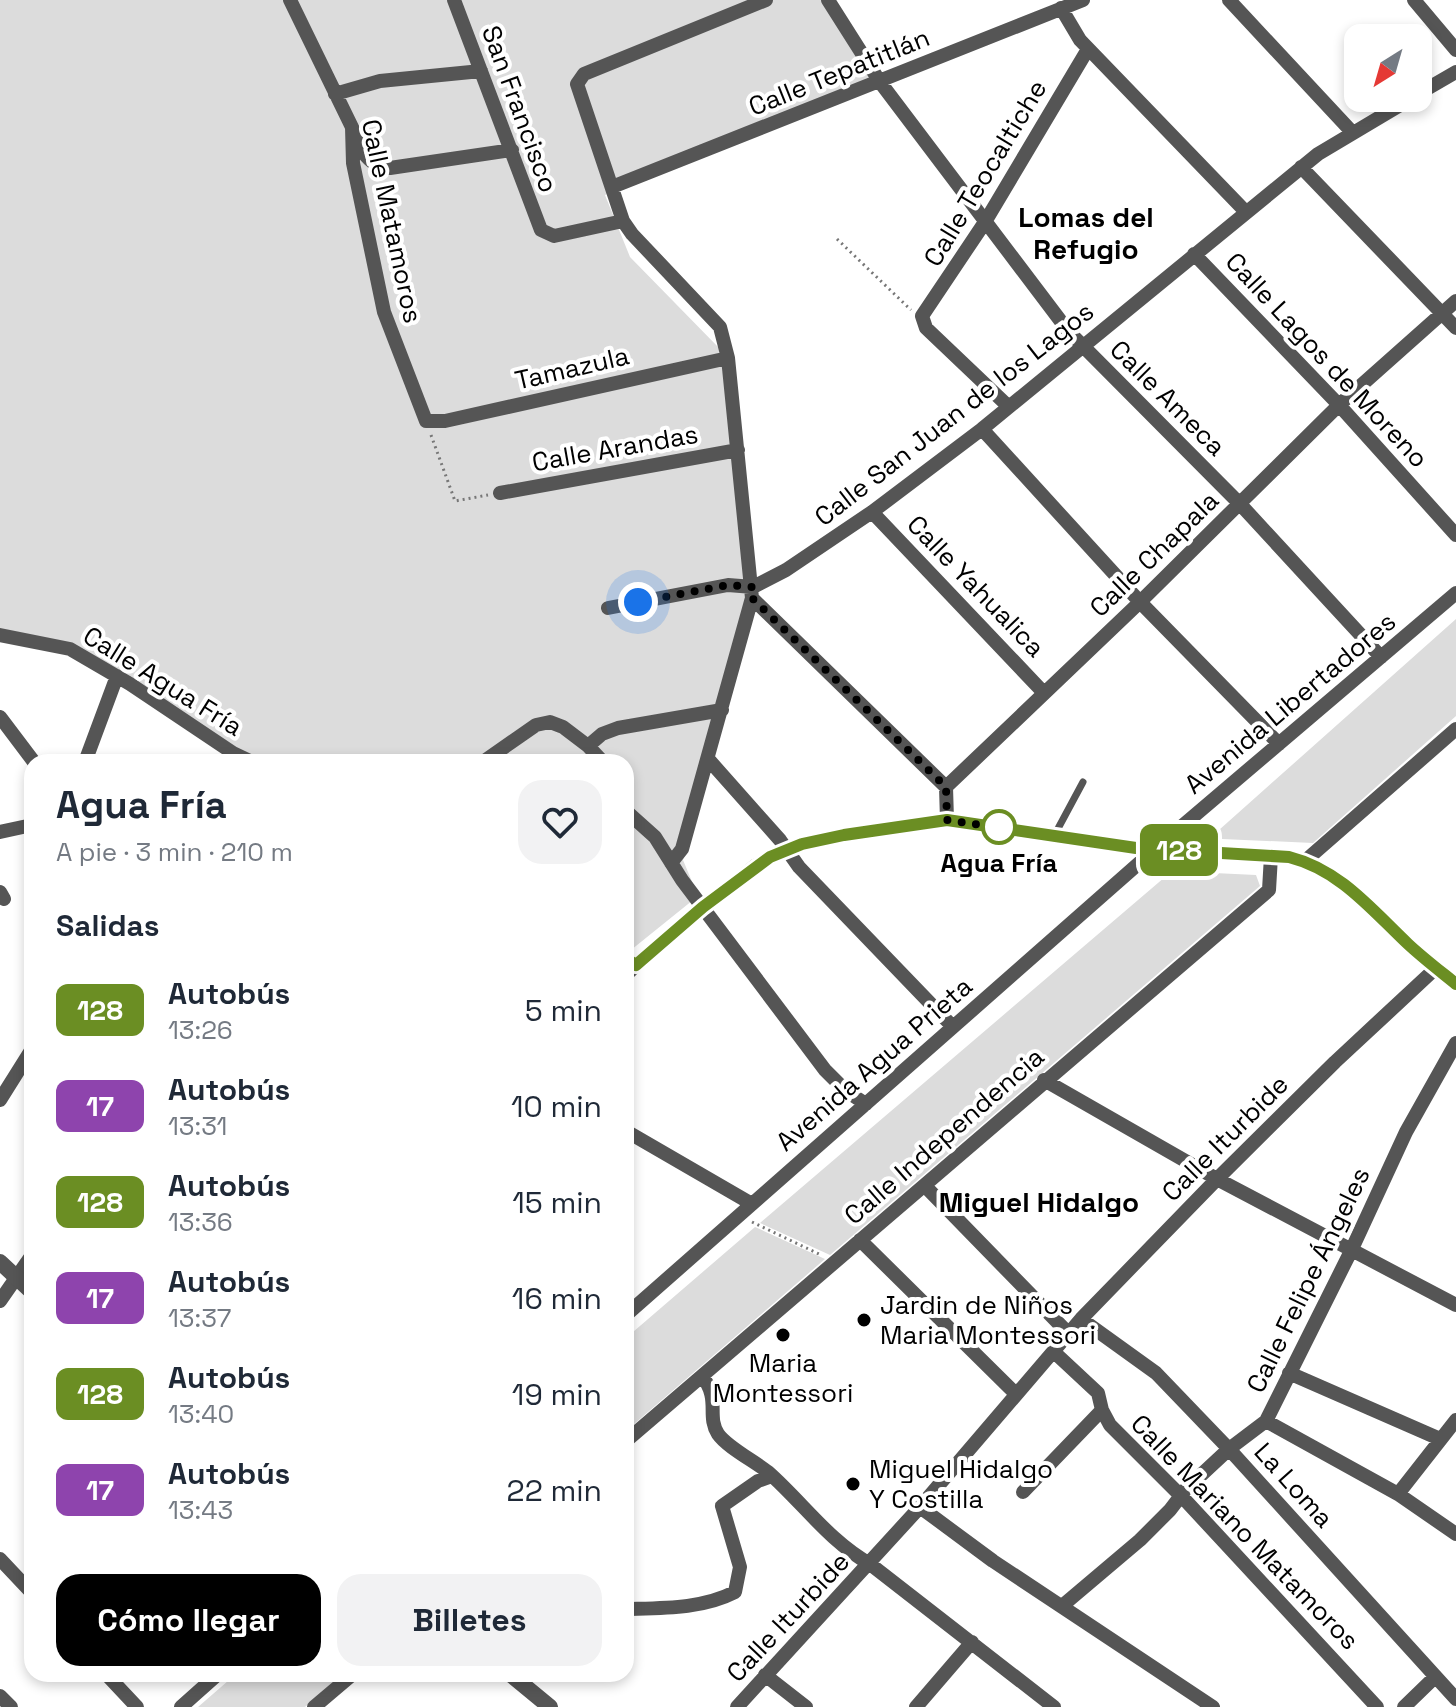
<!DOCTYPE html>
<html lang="es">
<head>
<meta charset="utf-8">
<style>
  :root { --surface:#fff; --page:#f2f2f3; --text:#1f2937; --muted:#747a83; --accent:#000 }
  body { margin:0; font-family:"Space Grotesk",sans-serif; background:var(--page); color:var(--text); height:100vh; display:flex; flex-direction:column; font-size:30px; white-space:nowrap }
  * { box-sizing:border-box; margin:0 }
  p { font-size:26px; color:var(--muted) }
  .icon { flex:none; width:44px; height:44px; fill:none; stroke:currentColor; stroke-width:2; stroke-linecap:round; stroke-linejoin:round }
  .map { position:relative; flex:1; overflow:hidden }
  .side { position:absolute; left:24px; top:754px; width:610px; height:928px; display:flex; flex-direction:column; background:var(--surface); border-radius:24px; box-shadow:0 4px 12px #0003 }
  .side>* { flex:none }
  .badge { padding:0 16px; border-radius:12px; font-size:28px; line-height:52px }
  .needle { width:52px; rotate:217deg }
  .tools { position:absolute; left:1344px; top:24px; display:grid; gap:16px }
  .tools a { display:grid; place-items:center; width:88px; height:88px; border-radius:16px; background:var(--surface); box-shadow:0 4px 12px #0003; font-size:40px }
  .you { position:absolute; width:40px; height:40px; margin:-20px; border:6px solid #fff; border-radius:50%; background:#1a73e8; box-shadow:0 0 0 12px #1a73e833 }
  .map>.badge { position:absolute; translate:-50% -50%; box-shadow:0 0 0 4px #fff }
  h2 { padding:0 32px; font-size:30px; line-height:72px }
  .round { display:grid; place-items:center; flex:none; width:84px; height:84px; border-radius:24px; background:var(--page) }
  .summary { display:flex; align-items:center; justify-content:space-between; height:136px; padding:0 32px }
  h1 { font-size:38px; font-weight:700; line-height:60px }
  .primary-button { display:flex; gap:16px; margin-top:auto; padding:16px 32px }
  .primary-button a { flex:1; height:92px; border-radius:24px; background:var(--accent); color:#fff; font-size:32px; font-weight:700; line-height:92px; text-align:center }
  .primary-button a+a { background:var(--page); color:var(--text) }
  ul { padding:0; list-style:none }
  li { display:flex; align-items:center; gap:24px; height:96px; padding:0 32px }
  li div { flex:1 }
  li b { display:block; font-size:30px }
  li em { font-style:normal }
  li .badge { min-width:88px; font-weight:700; text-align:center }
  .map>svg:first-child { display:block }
  .green { fill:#dcdcdc }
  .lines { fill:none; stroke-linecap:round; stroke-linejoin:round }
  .path { stroke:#777; stroke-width:3; stroke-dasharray:2 4; stroke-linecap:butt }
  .service { stroke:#555; stroke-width:7 }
  .minor { stroke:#555; stroke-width:14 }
  .tertiary { stroke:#555; stroke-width:16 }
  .line-casing { stroke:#fff; stroke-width:18 }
  .line { stroke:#6b8e23; stroke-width:12 }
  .walk { stroke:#000; stroke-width:8; stroke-dasharray:0 14.4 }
  .stop-dot { fill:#fff; stroke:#6b8e23; stroke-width:4 }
  .poi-dot { fill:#000; stroke:#fff; stroke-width:3 }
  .labels { text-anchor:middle; stroke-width:8; stroke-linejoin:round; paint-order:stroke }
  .street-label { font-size:26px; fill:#000; stroke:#fff }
  .stop-label { font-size:26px; font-weight:bold; fill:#000; stroke:#fff }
  .poi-label { font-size:26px; fill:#000; stroke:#fff; text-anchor:start }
  .neighbourhood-label { font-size:28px; font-weight:bold; fill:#000; stroke:#fff }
</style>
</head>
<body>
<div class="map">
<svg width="1456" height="1707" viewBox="0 0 1456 1707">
  <rect width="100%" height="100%" fill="#fff"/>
  <path class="green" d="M0 0H831L873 80 605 195 630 257 720 349 751 599 683 860 698 896 626 954V762H252L50 641 0 638Z
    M1456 619V716L1313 843 1222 839 1219 830Z
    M1172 871 1256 875 1260 886 830 1255 760 1223Z
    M755 1227 825 1259 626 1431V1338Z
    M236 1674H343L305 1707H198Z"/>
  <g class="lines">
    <path class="path" d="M837 239 911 310
      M431 435 455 501 488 495
      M752 1222 821 1255"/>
    <path class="service" d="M1054 836 1083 782"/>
    <path class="minor" d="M290 0 366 156C373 164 379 167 390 168L512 150
      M454 0 541 230 554 236 623 221
      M828 0 880 82 1069 332 1240 504 1381 657
      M1229 0 1352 132
      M1414 0 1456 50
      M1061 8 1080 40 1245 211
      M335 94 380 81 481 71
      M1418 94 1456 72
      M352 127 353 163 384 312 426 421H445L728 358
      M1301 167 1456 328
      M612 187 1083 0
      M1194 254 1339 405 1456 535
      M1009 407 926 328 922 316 985 222 1088 49
      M982 429 1140 602 1279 744
      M500 493 738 450
      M872 512 1044 693
      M752 598 946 787
      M608 608 728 585 753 587 786 570 872 512 982 429 1318 154 1412 98
      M0 635 70 649 130 684 233 753 252 762
      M0 717 34 762
      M588 746 602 734 618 728 722 710
      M709 760 780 840 799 867 953 1027
      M85 762 117 676
      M483 762 536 725 550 722 563 727 588 746 603 762
      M626 811 655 837 682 880 825 1070 846 1091 866 1104
      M947 820 946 787 1140 602 1339 405 1456 301
      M0 832 32 825
      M1305 861 1456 729
      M671 863 682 849 752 598 728 358 720 327 632 234 623 221 577 84 584 74 766 0
      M0 892 4 899
      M626 975 656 946 755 866 786 849 844 835 947 820 1136 848 1289 857C1340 870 1371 909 1408 944 1423 958 1439 971 1456 984
      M1044 1080 1217 1179 1456 1305
      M0 1100 32 1049
      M626 1131 752 1204
      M925 1186 1069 1334
      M860 1240 1016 1394
      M0 1301 32 1255
      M626 1315 1154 850 1456 593
      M1081 1319 1156 1373 1229 1449 1456 1699
      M1054 1352 1098 1393 1102 1410 1110 1425 1187 1502 1377 1707
      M1289 1373 1440 1439
      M702 1376C721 1400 706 1415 718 1434 727 1447 754 1461 768 1472 803 1503 829 1541 870 1564L1054 1707
      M1266 1421 1398 1494 1456 1534
      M626 1441 1269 890 1271 856
      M1023 1492 1102 1410
      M1398 1494 1456 1420
      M920 1507 993 1561 1213 1707
      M0 1559 32 1593
      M1062 1606 1140 1540 1170 1510 1186 1489 1229 1449 1266 1421 1351 1251 1406 1132 1456 1043
      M626 1609C663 1608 702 1609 735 1592L740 1567 722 1506 758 1481 772 1476
      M106 1674 137 1707
      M765 1675 806 1707
      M0 1696 11 1707
      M181 1707 218 1674
      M314 1707 353 1674
      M737 1707 920 1507 1081 1319 1217 1179 1335 1062 1436 968
      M916 1707 972 1642
      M1404 1707 1435 1677"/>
    <path class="tertiary" d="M0 1262 32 1292
      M510 1674 550 1707"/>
  </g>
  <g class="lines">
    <defs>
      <path id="line" d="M626 959 636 965 703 907 770 857 802 844 844 835 947 820 1136 848 1289 857C1340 870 1371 909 1408 944 1423 958 1440 971 1456 984"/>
    </defs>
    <use href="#line" class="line-casing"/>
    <use href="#line" class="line"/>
    <path class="walk" d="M638 602 728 585 753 587 752 598 946 787 947 820 1008 829 999 827"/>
  </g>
  <circle class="stop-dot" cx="999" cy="827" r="16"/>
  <g class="poi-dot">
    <circle cx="864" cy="1320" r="8"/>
    <circle cx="783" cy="1335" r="8"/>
    <circle cx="853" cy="1484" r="8"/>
  </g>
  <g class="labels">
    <g class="street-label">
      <text transform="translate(839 72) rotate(-22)" y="9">Calle Tepatitlán</text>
      <text transform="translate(520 109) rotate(70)" y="9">San Francisco</text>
      <text transform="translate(985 173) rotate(-59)" y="9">Calle Teocaltiche</text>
      <text transform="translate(392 221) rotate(78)" y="9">Calle Matamoros</text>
      <text transform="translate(1327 360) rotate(47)" y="9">Calle Lagos de Moreno</text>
      <text transform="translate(572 368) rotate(-13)" y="9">Tamazula</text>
      <text transform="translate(1168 398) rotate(45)" y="9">Calle Ameca</text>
      <text transform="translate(954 414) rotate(-38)" y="9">Calle San Juan de los Lagos</text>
      <text transform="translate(615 448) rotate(-10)" y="9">Calle Arandas</text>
      <text transform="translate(1154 554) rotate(-44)" y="9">Calle Chapala</text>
      <text transform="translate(976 586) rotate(46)" y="9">Calle Yahualica</text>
      <text transform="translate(163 681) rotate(32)" y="9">Calle Agua Fría</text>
      <text transform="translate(1290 703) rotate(-40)" y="9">Avenida Libertadores</text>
      <text transform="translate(874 1064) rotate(-41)" y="9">Avenida Agua Prieta</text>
      <text transform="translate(944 1136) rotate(-41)" y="9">Calle Independencia</text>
      <text transform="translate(1225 1138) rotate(-45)" y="9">Calle Iturbide</text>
      <text transform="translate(1308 1280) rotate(-64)" y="9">Calle Felipe Ángeles</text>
      <text transform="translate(1294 1485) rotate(48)" y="9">La Loma</text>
      <text transform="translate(1245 1532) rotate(46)" y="9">Calle Mariano Matamoros</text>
      <text transform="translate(788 1617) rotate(-47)" y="9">Calle Iturbide</text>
    </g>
    <g class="stop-label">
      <text x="999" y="872">Agua Fría</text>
    </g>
    <g class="poi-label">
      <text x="880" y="1314">Jardin de Niños<tspan x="880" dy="30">Maria Montessori</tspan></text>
      <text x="783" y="1372" text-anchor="middle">Maria<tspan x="783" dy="30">Montessori</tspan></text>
      <text x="869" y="1478">Miguel Hidalgo<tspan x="869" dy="30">Y Costilla</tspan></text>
    </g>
    <g class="neighbourhood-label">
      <text x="1086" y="227">Lomas del<tspan x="1086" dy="32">Refugio</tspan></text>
      <text x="1039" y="1212">Miguel Hidalgo</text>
    </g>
  </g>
</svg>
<div class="tools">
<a><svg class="needle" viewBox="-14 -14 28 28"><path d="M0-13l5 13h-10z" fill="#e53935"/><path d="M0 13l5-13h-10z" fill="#747a83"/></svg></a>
</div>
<div class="you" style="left:638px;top:602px"></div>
<b class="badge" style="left:1179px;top:850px;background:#6b8e23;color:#fff">128</b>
<section class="side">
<div class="summary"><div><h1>Agua Fría</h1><p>A pie · 3 min · 210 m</p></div><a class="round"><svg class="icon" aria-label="heart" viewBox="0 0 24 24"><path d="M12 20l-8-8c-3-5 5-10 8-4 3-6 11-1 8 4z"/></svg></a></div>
<h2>Salidas</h2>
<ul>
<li><span class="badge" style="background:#6b8e23;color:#fff">128</span><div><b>Autobús</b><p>13:26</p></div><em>5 min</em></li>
<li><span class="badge" style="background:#8e44ad;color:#fff">17</span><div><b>Autobús</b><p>13:31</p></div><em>10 min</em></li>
<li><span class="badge" style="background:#6b8e23;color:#fff">128</span><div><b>Autobús</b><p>13:36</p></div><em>15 min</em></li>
<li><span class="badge" style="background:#8e44ad;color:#fff">17</span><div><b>Autobús</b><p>13:37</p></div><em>16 min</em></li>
<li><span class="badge" style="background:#6b8e23;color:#fff">128</span><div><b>Autobús</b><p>13:40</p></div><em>19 min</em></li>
<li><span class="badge" style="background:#8e44ad;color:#fff">17</span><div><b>Autobús</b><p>13:43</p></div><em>22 min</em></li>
</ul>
<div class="primary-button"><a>Cómo llegar</a><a>Billetes</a></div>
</section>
</div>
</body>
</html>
